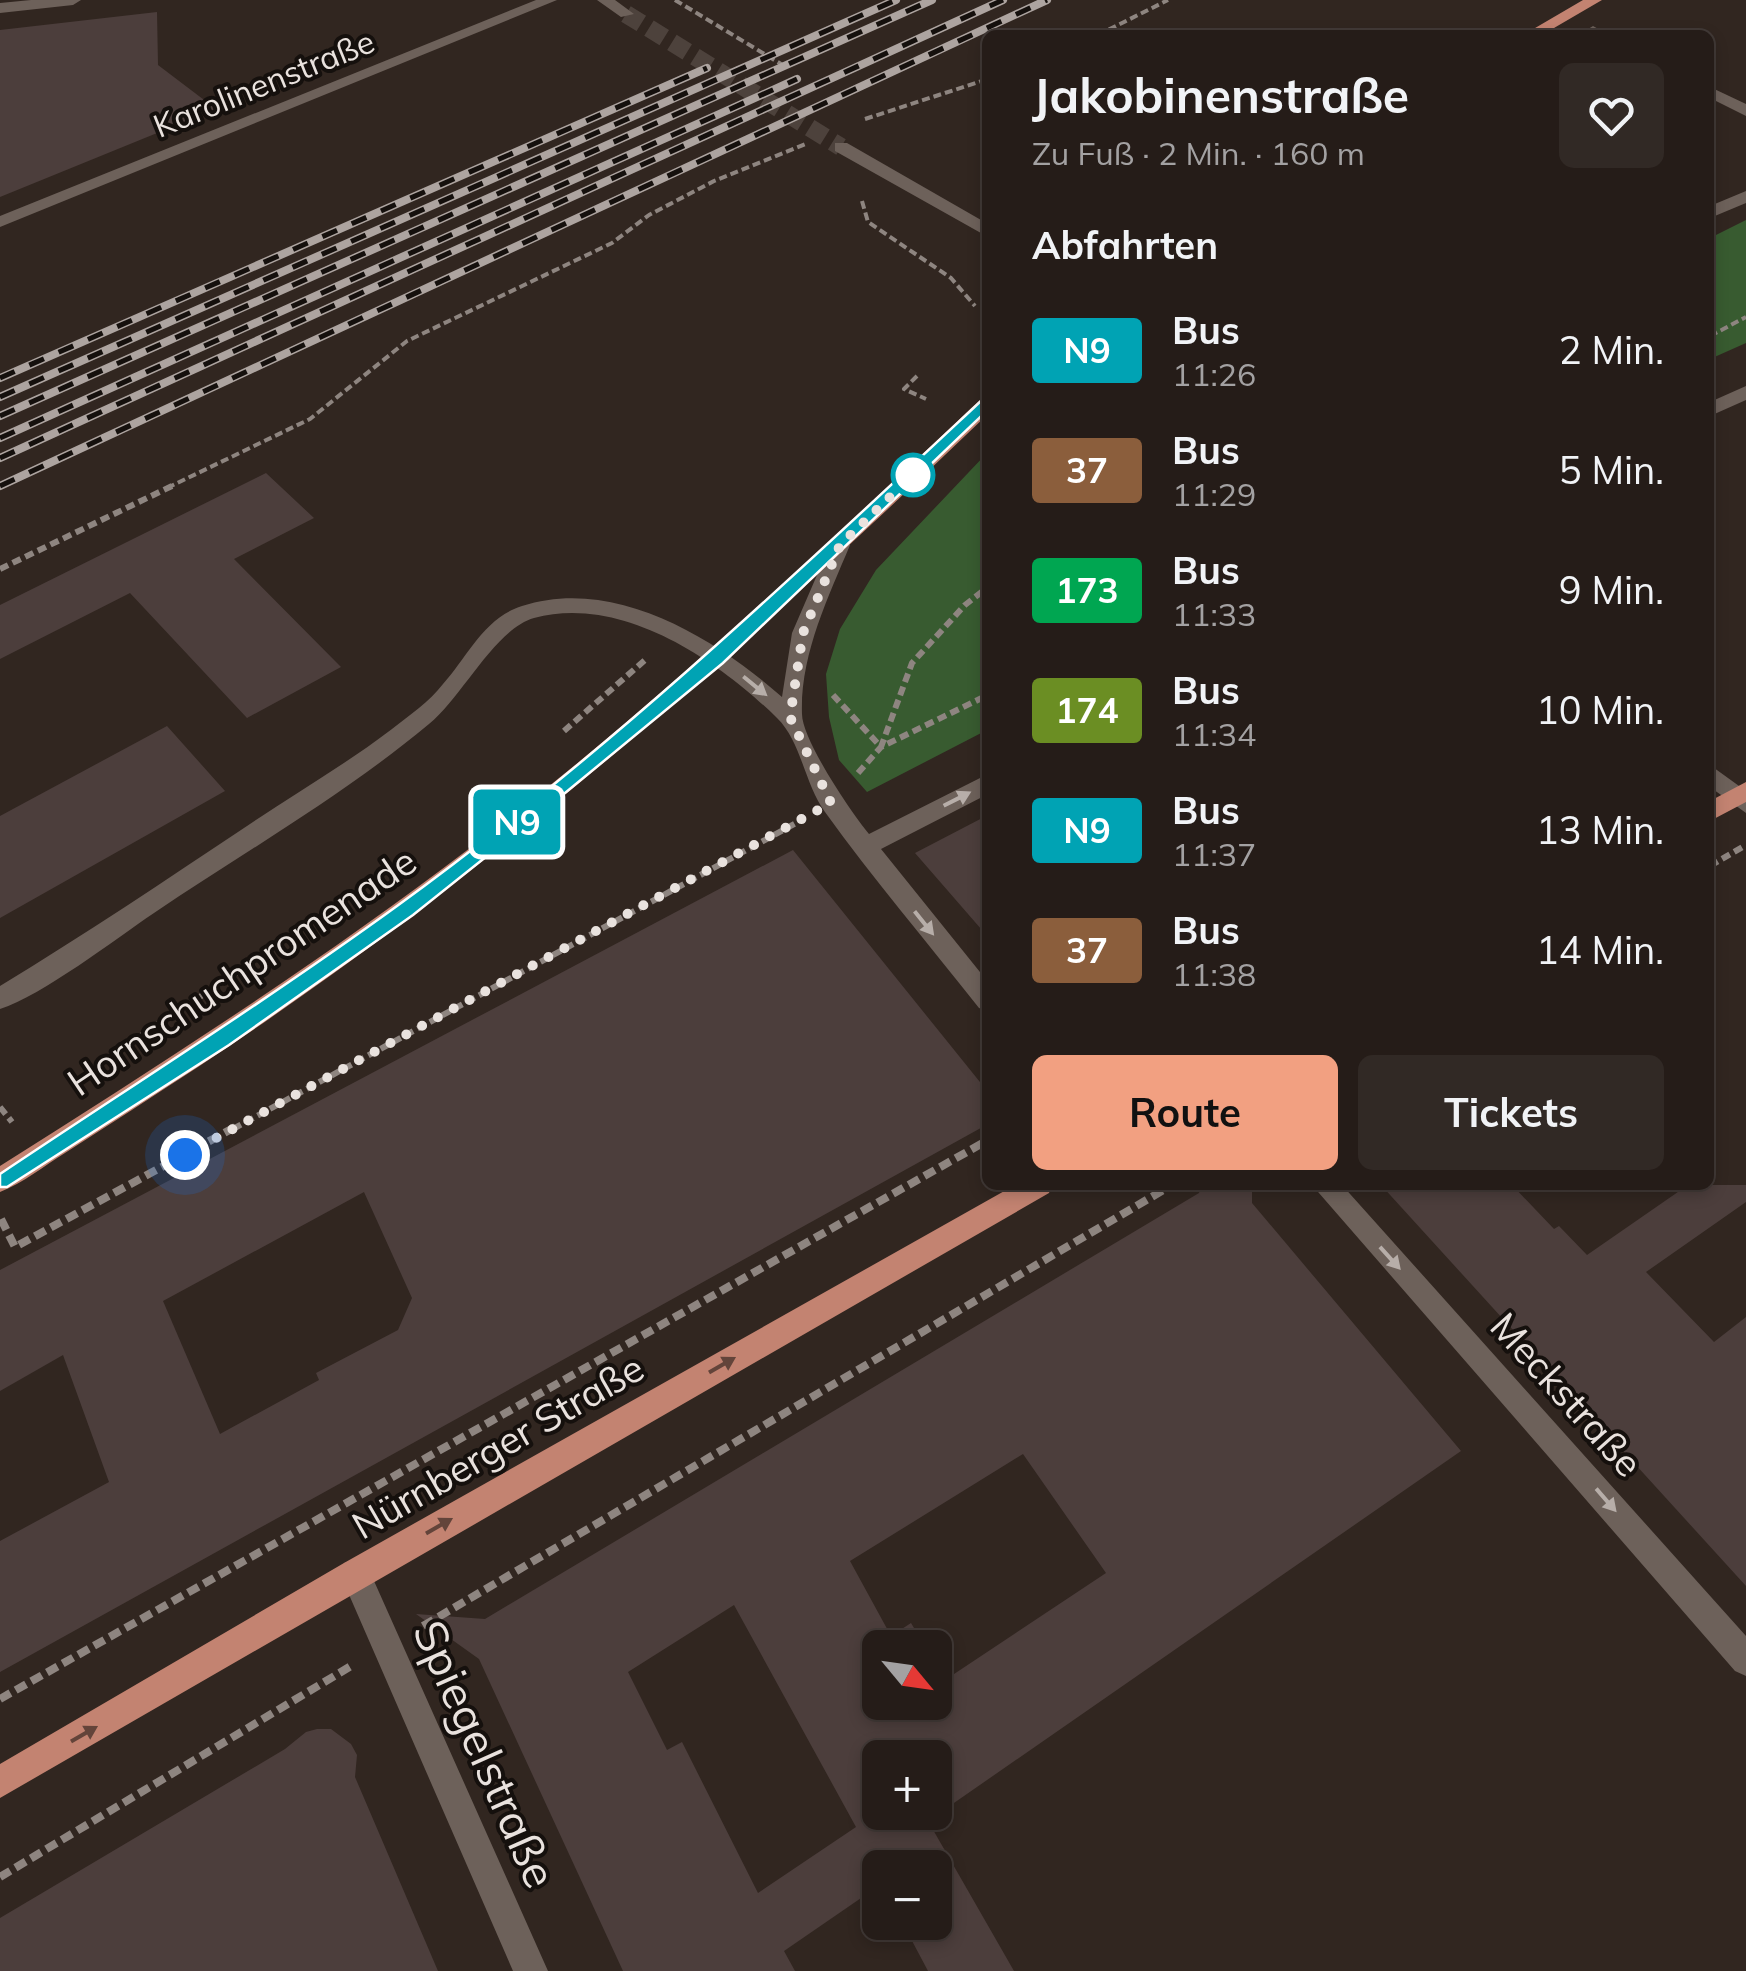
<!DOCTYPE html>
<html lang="de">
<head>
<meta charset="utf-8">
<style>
  :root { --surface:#251c18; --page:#312925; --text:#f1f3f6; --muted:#a3a1a2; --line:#423a37; --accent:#f2a081 }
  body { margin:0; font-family:Mulish,sans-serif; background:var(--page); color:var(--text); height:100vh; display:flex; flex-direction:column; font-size:38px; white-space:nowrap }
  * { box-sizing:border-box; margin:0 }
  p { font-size:32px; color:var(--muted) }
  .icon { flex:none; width:55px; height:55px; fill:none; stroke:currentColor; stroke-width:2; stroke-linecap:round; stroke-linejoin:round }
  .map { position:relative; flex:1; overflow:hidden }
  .details { position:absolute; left:982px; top:30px; width:732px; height:1160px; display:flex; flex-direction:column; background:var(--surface); border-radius:15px; box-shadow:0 5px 15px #0003,0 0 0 2px var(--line) }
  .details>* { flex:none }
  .badge { padding:0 20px; border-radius:8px; font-size:35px; line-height:65px }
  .needle { width:65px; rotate:119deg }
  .buttons { position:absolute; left:862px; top:1630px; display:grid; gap:20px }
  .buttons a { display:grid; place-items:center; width:90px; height:90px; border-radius:15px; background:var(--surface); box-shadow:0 5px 15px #0003,0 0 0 2px var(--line); font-size:50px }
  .you { position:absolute; width:50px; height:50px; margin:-25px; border:8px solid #fff; border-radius:50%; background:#1a73e8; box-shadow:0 0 0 15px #1a73e833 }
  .map>.badge { position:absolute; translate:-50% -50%; box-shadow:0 0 0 5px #fff }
  h2 { padding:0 50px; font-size:38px; line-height:90px }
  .round { display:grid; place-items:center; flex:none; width:105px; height:105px; border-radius:15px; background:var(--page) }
  .head { display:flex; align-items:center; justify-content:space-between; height:170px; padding:0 50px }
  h1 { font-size:48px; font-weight:700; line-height:75px }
  .cta { display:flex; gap:20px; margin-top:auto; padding:20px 50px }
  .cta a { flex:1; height:115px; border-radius:15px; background:var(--accent); color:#111; font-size:40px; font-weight:700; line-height:115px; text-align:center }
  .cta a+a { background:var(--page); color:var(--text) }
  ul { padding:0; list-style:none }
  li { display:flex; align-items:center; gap:30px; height:120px; padding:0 50px }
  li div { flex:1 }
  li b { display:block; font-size:38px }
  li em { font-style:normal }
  li .badge { min-width:110px; font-weight:700; text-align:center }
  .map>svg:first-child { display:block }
  .green { fill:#385b30 }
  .building { fill:#4c3e3c; fill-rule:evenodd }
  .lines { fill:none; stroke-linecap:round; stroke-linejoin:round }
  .minor-tunnel { stroke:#4d423c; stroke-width:18; stroke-dasharray:18 9; stroke-linecap:butt }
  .path-far2 { stroke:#8e8580; stroke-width:4; stroke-dasharray:8 4; stroke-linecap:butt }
  .path-far1 { stroke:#8e8580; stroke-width:6; stroke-dasharray:9 5; stroke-linecap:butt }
  .path { stroke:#8e8580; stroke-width:8; stroke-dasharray:12 6; stroke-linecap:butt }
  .minor { fill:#6d615a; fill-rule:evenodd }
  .major { fill:#c38371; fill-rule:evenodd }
  .rail-casing { stroke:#ada4a0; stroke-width:8 }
  .rail { stroke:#15100d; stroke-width:5; stroke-dasharray:16; stroke-linecap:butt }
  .oneway { fill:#b7aea9 }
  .oneway2 { fill:#63443a }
  .line { fill:#00a3b4; stroke:#fff; stroke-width:2.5 }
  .walk { stroke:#e9e2de; stroke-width:10; stroke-dasharray:0 18 }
  .stop-dot { fill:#fff; stroke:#00a3b4; stroke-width:5 }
  .labels { text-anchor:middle; stroke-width:8; stroke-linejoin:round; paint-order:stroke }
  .far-street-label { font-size:32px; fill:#e9e2de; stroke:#15100d }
  .street-label { font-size:38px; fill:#e9e2de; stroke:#15100d }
  .near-street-label { font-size:45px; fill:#e9e2de; stroke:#15100d }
</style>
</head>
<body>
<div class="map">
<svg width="1746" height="1971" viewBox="0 0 1746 1971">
  <rect width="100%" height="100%" fill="#312620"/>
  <path class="green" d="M1746 220V343L1710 359V238Z
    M987 453V730L867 792 839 760 829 717 826 674 840 629 876 570Z"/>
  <path class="building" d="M157 12 158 65 216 109 0 197V30Z
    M266 473 314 518 234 559 341 667 247 718 130 593 0 659V605Z
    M167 726 225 791 0 918V816Z
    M988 815V937L915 853Z
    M793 850 988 1092V1124L0 1672V1541L109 1482 63 1355 0 1391V1270ZM364 1192 412 1298 398 1330 316 1373 319 1380 220 1434 163 1301Z
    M1202 1185H1252V1203L1461 1451 928 1821 1014 1971H928L902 1922H935V1868H880V1885L784 1951 795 1971H623L479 1659 416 1614 485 1619 1199 1193ZM1023 1454 1106 1573 945 1680 935 1663V1702H880V1648H926L911 1623 891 1636 850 1561ZM734 1605 856 1827 758 1893 682 1742 667 1750 628 1672ZM880 1758H935V1812H880Z
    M1381 1185H1512L1554 1229 1559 1226 1587 1255 1688 1185H1746V1202L1646 1272 1714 1342 1746 1317V1586Z
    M317 1729H331L351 1744 357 1755 355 1777 438 1971H0V1918L285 1749 306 1732Z"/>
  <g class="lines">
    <path class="minor-tunnel" d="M626 14 841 147"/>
    <path class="path-far2" d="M675 0 786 67
      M1098 35 1168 0
      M865 119 988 79
      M862 201 868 222 951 278 975 306
      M1710 336 1746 317
      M917 376 904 389 926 399
      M167 488 310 419 407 341 612 243 649 215 714 181 808 143"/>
    <path class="path-far1" d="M0 569 172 486
      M833 695 881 747 912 663 965 605 988 587
      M564 731 645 660
      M858 773 881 747 988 695
      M1710 866 1746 845
      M130 1043 245 967
      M0 1107 12 1122
      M233 1129 798 822"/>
    <path class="path" d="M1 1219 15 1247 237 1126
      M423 1626 1172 1185
      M0 1699 988 1140
      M0 1877 351 1666"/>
    <path class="minor" d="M31 0H81L73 5 0 13V3Z
      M536 0H557L0 227V216Z
      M597 0H615L634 14 621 17Z
      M1593 26 1609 35 1588 34 1585 31Z
      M1710 87 1746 104V116L1710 98Z
      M835 143H847L988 224V237L835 151Z
      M1746 191V203L1710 218V206Z
      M1746 386V400L1710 416V402Z
      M840 538 850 545C828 598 800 655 802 714 802 740 851 812 869 834L988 774V794L881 849 988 982V1011L979 1008C928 943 873 879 825 812 805 785 801 741 777 718 718 660 621 594 534 618 495 629 463 696 429 724 344 795 246 851 154 913 114 940 43 995 0 1009V986C84 935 166 880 247 826 296 793 346 764 392 729 410 715 429 702 443 684 468 656 484 618 522 606 614 576 715 638 782 697L792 633 830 545Z
      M1710 765 1746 791V813L1710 787Z
      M1312 1185H1342L1746 1636V1676L1735 1671Z
      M355 1559 366 1563 548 1971H513L340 1574 344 1563Z"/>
    <path class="major" d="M1583 0H1602L1542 35H1523Z
      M988 397V414C736 656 490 874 198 1067 153 1096 109 1125 65 1153 44 1166 23 1183 0 1192V1166C160 1065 319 963 470 848 651 711 817 554 981 399Z
      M1746 782V802L1710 821V801Z
      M1015 1185H1052L1049 1193 0 1798V1764L344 1563Z"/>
    <defs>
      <path id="rail" d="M0 378 707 68
        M0 397 896 0
        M0 416 932 0
        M0 438 797 79
        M0 458 1003 0
        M0 486 1047 0"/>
    </defs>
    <use href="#rail" class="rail-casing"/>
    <use href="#rail" class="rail"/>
  </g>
  <defs><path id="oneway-solid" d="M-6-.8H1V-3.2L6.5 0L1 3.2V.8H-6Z" transform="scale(2.5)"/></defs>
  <g class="oneway">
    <use href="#oneway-solid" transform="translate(755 686) rotate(39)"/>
    <use href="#oneway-solid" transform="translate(957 799) rotate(-27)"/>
    <use href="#oneway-solid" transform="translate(924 923) rotate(51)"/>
    <use href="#oneway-solid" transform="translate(1390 1258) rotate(48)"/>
    <use href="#oneway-solid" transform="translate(1606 1500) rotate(49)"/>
  </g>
  <g class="oneway2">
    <use href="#oneway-solid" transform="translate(722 1365) rotate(-30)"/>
    <use href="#oneway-solid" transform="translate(439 1526) rotate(-30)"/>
    <use href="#oneway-solid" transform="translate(84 1734) rotate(-30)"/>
  </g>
  <path class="line" d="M982 400 995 403 723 663 537 816 413 915 229 1045 7 1187H0V1174C130 1087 266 1001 397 906 606 754 794 576 982 400Z"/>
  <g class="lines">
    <path class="walk" d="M185 1155 831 803 790 717 803 633 840 545 913 475"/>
  </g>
  <circle class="stop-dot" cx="913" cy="475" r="20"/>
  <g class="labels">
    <g class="far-street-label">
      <text transform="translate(264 84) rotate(-22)" y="11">Karolinenstraße</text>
    </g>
    <g class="street-label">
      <text transform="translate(242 972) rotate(-34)" y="13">Hornschuchpromenade</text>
      <text transform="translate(1566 1395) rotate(48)" y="13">Meckstraße</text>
      <text transform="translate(498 1447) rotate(-30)" y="13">Nürnberger Straße</text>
    </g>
    <g class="near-street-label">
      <text transform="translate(485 1754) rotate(66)" y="16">Spiegelstraße</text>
    </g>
  </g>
</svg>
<div class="buttons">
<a><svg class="needle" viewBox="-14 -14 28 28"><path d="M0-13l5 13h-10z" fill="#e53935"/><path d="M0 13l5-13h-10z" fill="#a3a1a2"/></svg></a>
<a>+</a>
<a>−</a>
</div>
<div class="you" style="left:185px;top:1155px"></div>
<b class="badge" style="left:517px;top:822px;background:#00a3b4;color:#fff">N9</b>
<section class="details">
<div class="head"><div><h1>Jakobinenstraße</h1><p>Zu Fuß · 2 Min. · 160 m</p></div><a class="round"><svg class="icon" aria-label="heart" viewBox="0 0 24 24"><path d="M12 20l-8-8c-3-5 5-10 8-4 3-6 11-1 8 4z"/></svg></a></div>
<h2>Abfahrten</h2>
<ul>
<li><span class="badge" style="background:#00a3b4;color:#fff">N9</span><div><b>Bus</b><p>11:26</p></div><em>2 Min.</em></li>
<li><span class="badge" style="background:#8b5e3c;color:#fff">37</span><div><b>Bus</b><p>11:29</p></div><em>5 Min.</em></li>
<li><span class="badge" style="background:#00a651;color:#fff">173</span><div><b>Bus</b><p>11:33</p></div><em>9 Min.</em></li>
<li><span class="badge" style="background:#6b8e23;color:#fff">174</span><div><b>Bus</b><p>11:34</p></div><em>10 Min.</em></li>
<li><span class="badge" style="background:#00a3b4;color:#fff">N9</span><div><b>Bus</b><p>11:37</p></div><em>13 Min.</em></li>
<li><span class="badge" style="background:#8b5e3c;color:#fff">37</span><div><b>Bus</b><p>11:38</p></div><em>14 Min.</em></li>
</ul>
<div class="cta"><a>Route</a><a>Tickets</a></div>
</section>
</div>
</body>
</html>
